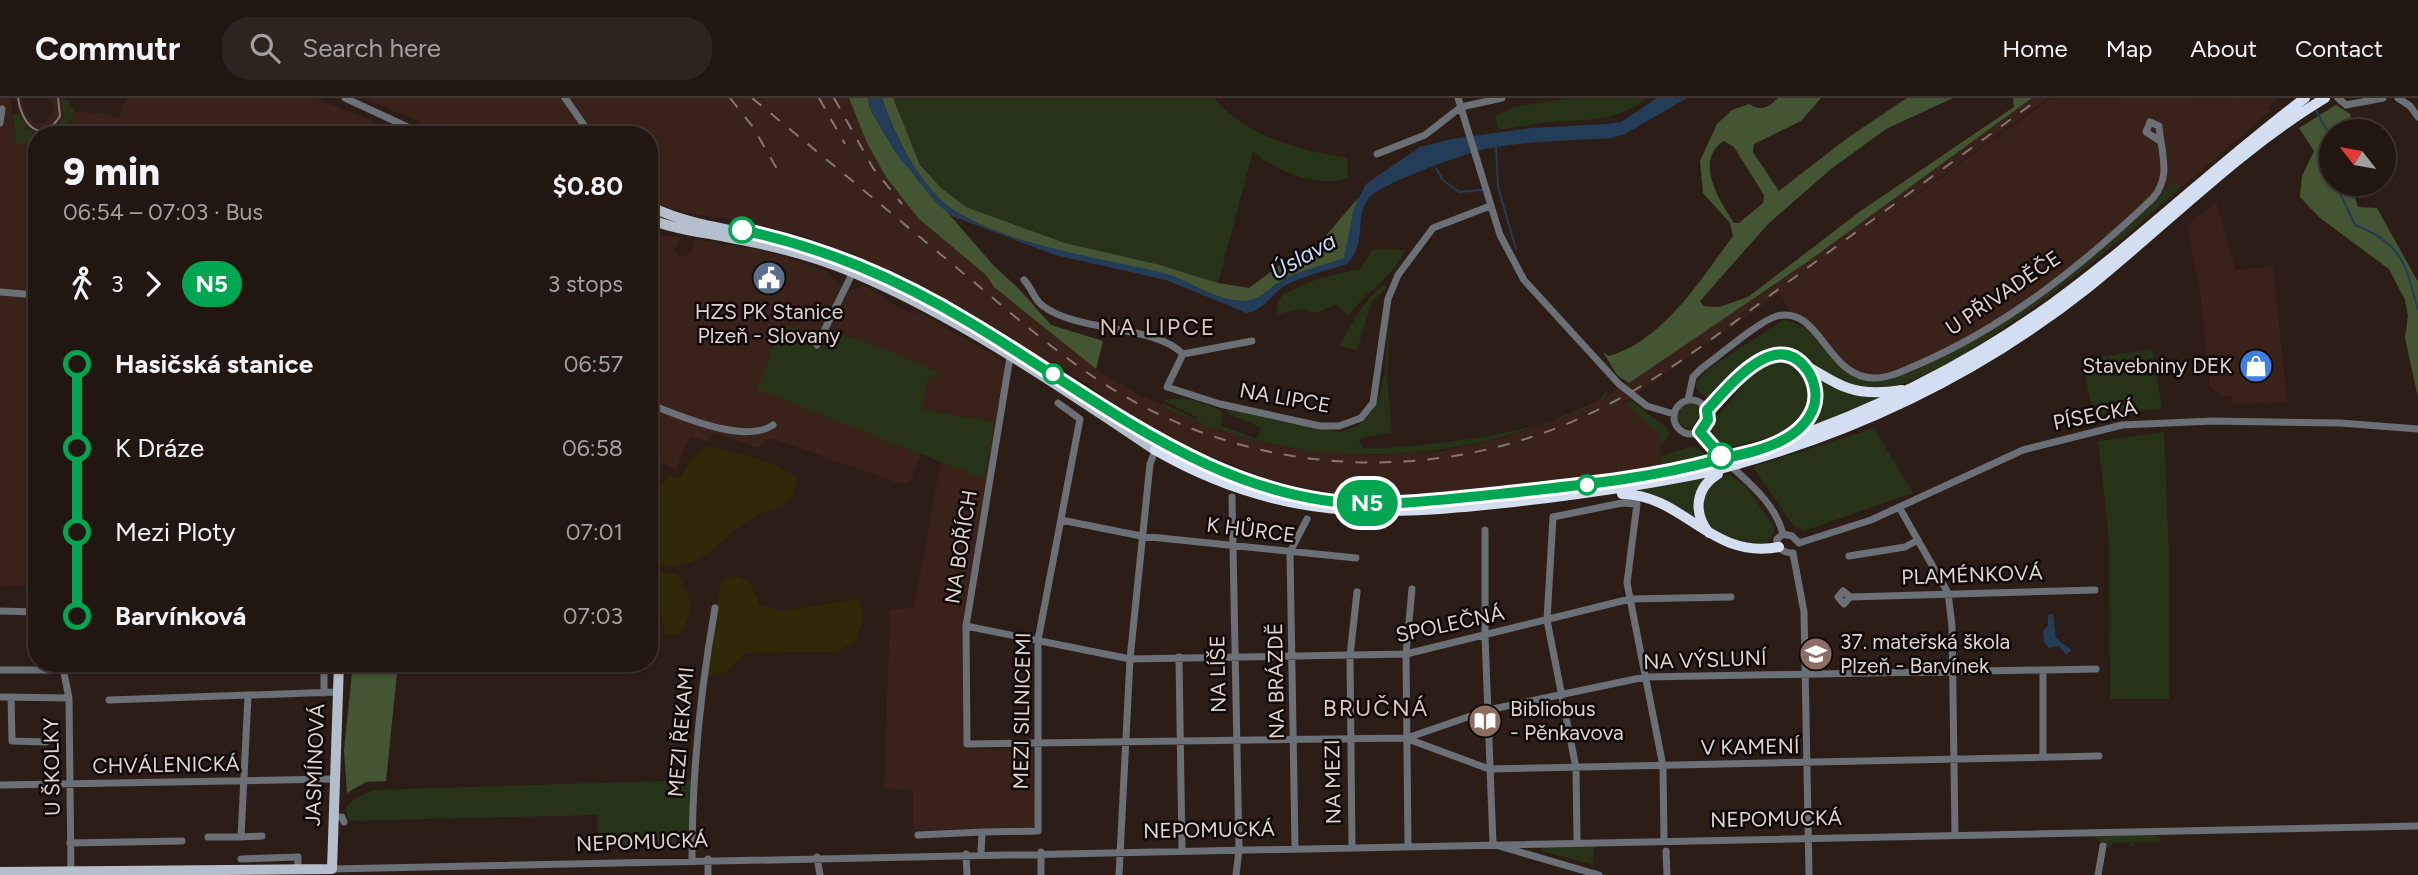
<!DOCTYPE html>
<html lang="en">
<head>
<meta charset="utf-8">
<style>
  :root { --surface:#221611; --page:#2e231f; --text:#f1f3f6; --muted:#a29f9f; --line:#3f3531 }
  body { margin:0; font-family:Figtree,sans-serif; background:var(--page); color:var(--text); height:100vh; display:flex; flex-direction:column; font-size:26px; white-space:nowrap }
  * { box-sizing:border-box; margin:0 }
  p { font-size:23px; color:var(--muted) }
  .icon { flex:none; width:38px; height:38px; fill:none; stroke:currentColor; stroke-width:2; stroke-linecap:round; stroke-linejoin:round }
  .map { position:relative; flex:1; overflow:hidden }
  .panel { position:absolute; left:28px; top:28px; width:630px; height:546px; display:flex; flex-direction:column; background:var(--surface); border-radius:28px; box-shadow:0 2px 5px #0004,0 0 0 2px var(--line) }
  .panel>* { flex:none }
  .badge { padding:0 14px; border-radius:23px; font-size:24px; line-height:46px }
  .needle { width:46px; rotate:301deg }
  .controls { position:absolute; left:2319px; top:21px; display:grid; gap:14px }
  .controls a { display:grid; place-items:center; width:77px; height:77px; border-radius:50%; background:var(--surface); box-shadow:0 2px 5px #0004,0 0 0 2px var(--line); font-size:35px }
  .map>.badge { position:absolute; translate:-50% -50%; box-shadow:0 0 0 4px #fff }
  .legs { display:flex; align-items:center; gap:10px; height:77px; padding:0 35px; font-size:23px }
  .legs p { margin-inline-start:auto }
  .overview { display:flex; align-items:center; justify-content:space-between; height:119px; padding:0 35px }
  h1 { font-size:38px; font-weight:800; line-height:52px }
  ul { padding:0 35px; list-style:none }
  li { display:flex; align-items:center; gap:24px; height:84px; font-size:26px }
  li i { display:grid; place-items:center; width:10px; height:100%; margin:0 9px; background:currentColor }
  li i::after { content:''; width:18px; height:18px; margin:-9px; border:5px solid; border-radius:50%; background:var(--surface) }
  li p { margin-inline-start:auto }
  li:first-child i { background:linear-gradient(#0000 50%,currentColor 0) }
  li:last-child i { background:linear-gradient(currentColor 50%,#0000 0) }
  header { display:flex; align-items:center; gap:42px; box-sizing:border-box; height:98px; padding:0 35px; background:var(--surface); border-bottom:2px solid var(--line) }
  header strong { font-size:33px }
  nav { display:flex; gap:38px; margin-inline-start:auto; font-size:24px }
  .search { width:490px; height:63px; background:var(--page); display:flex; align-items:center; gap:18px; box-sizing:border-box; padding:0 24px; border-radius:28px; color:var(--muted); font-size:26px }
  .map>svg:first-child { display:block }
  .built { fill:#382219 }
  .green { fill:#263318 }
  .forest { fill:#453; fill-rule:evenodd }
  .sand { fill:#302807 }
  .water { fill:#233c58 }
  .lines { fill:none; stroke-linecap:round; stroke-linejoin:round }
  .stream { stroke:#233c58; stroke-width:2 }
  .minor { stroke:#6b6f76; stroke-width:7 }
  .major { stroke:#b5becd; stroke-width:10 }
  .highway { stroke:#d3def0; stroke-width:10 }
  .tram { stroke:#847671; stroke-width:2 }
  .rail { stroke:#847671; stroke-width:2; stroke-dasharray:12 12; stroke-linecap:butt }
  .highway-bridge { stroke:#d3def0; stroke-width:10 }
  .line-1-casing { stroke:#fff; stroke-width:16 }
  .line-1 { stroke:#00a651; stroke-width:10 }
  .stop-1-dot { fill:#fff; stroke:#00a651; stroke-width:3.5 }
  .labels { text-anchor:middle; stroke-width:5; stroke-linejoin:round; paint-order:stroke }
  .street-label { font-size:21px; fill:#ded3cf; stroke:#100907 }
  .poi-label { font-size:21px; fill:#ded3cf; stroke:#100907; text-anchor:start }
  .water-label { font-size:23px; font-style:italic; fill:#c2ddfe; stroke:#100907 }
  .neighbourhood-label { font-size:23px; letter-spacing:2px; fill:#dac4bc; stroke:#100907 }
</style>
</head>
<body>
<header>
<strong>Commutr</strong>
<div class="search"><svg class="icon" aria-label="search" viewBox="0 0 24 24"><circle cx="10" cy="10" r="6"/><path d="M15 15l6 6"/></svg>Search here</div>
<nav><a>Home</a><a>Map</a><a>About</a><a>Contact</a></nav>
</header>
<div class="map">
<svg width="2418" height="777" viewBox="0 0 2418 777">
  <rect width="100%" height="100%" fill="#2d1d17"/>
  <path class="built" d="M0 0H11L15 45H37L36 488 0 487Z
    M17 0H21L26 17 35 25H45L52 16 54 7 48 0H62L64 18 50 33 34 34 20 22Z
    M126 0H316L406 37H64L74 14 105 15 119 20Z
    M363 0H849L867 44 886 79 919 121 986 177 994 189 1096 271 1139 297 1222 333 1287 350 1377 357 1441 353 1498 341 1546 326 1607 298 1810 162 2032 0H2048L1827 161 2050 1 2278 0 2267 10 2270 13 2126 138 2030 213 2005 229 1886 287 1841 275 1789 212 1780 195 1625 304 1660 336 1662 368 1526 387 1374 399 1347 398 1268 381 1159 337 1056 265 1037 259 950 207 852 157 796 136 728 121 684 115 654 105 649 102V37H597L589 26 577 37H451Z
    M2216 104 2236 172 2273 168 2287 304 2232 307 2231 298H2223L2210 289 2200 194 2187 128Z
    M649 134 680 140 674 153 679 159 691 156 694 141 764 153 827 173 836 185 854 192 864 187 899 210 922 216 1001 261 1006 272 964 521V651L1033 652 1035 729 913 732V692L884 690 890 512 914 509 941 362 922 355 910 384 901 386 771 340 757 350 713 334 709 344 690 338 676 371 649 360Z"/>
  <path class="green" d="M61 0 68 2 74 14 64 37H37V45H15L13 16H19L28 31 45 35 55 30 64 18Z
    M893 0H1214C1245 38 1299 52 1347 60L1348 80C1320 91 1273 73 1253 53L1218 185 1160 167 1065 145 966 109 940 90 920 67Z
    M1570 0H1647C1611 27 1584 20 1542 25 1527 26 1513 32 1498 31L1495 18 1514 9Z
    M2174 83 2180 90C2124 140 2067 187 2005 229 1975 250 1942 271 1908 284 1889 291 1870 292 1850 288 1817 280 1792 238 1754 259 1737 268 1724 286 1711 299L1703 298 1696 291V284L1707 272 1783 222C1820 226 1828 275 1866 282 1889 285 1907 274 1927 266 2019 224 2105 157 2174 83Z
    M1378 151 1405 152C1393 181 1364 193 1349 218L1336 207 1314 215 1304 211 1278 216 1277 207 1283 196 1320 180 1360 171 1372 152Z
    M1384 187 1387 190 1372 204 1357 252 1339 248C1356 222 1358 207 1384 187Z
    M786 227 808 236 814 247 822 251 830 232 889 253 941 276 928 279 922 312 994 324 984 381 757 291 781 229Z
    M1390 228 1387 279 1392 335 1362 339 1359 343 1362 350C1402 353 1591 331 1606 292L1607 298C1468 370 1303 377 1161 308L1162 305 1196 321 1197 319 1163 302C1185 298 1204 303 1222 314L1221 328 1258 341 1260 329 1228 316V312L1339 334C1390 324 1382 270 1390 228Z
    M2152 251 2162 311 2094 317 2081 262Z
    M1774 261 1795 266 1808 280 1810 311C1784 341 1762 340 1727 350L1713 338 1712 325C1719 314 1734 302 1739 290 1747 271 1753 269 1774 261Z
    M1814 277 1886 297 1805 330Z
    M1630 302 1666 329 1669 337 1661 348 1659 336 1625 305Z
    M1678 318a12 12 0 1 1 24 0a12 12 0 1 1-24 0Z
    M1874 330 1913 395 1804 433 1794 429 1753 369Z
    M2164 334 2169 457V601H2110L2109 441 2098 343Z
    M1694 348 1706 357 1662 368 1661 358Z
    M1728 376 1745 388 1773 427 1774 434 1766 445C1747 444 1729 443 1713 431 1689 414 1705 383 1728 376Z
    M1706 378 1695 398 1698 425 1665 401 1636 392Z
    M693 682 692 732H683L682 743 677 747 598 749 597 717 348 723 346 709 355 700 375 692Z
    M2094 737H2158L2161 741 2156 747V744H2134V748H2130L2129 744 2114 745 2108 749 2101 747Z
    M1594 747 1593 767 1541 753 1542 749Z"/>
  <path class="forest" d="M849 0H868L870 11 896 55 994 168 1019 191 1051 227 1103 243 1096 271 994 189 986 177 919 121 886 79 867 45Z
    M882 0H893L920 67 941 90 966 109 1065 145 1160 167 1218 185 1249 190 1288 161 1318 147 1358 100 1348 153 1344 161C1322 168 1295 174 1275 187 1265 195 1257 203 1244 203 1216 204 1190 182 1164 176 1096 159 1018 150 956 114 922 93 894 37 882 0Z
    M1778 0H1821L1801 23 1754 46 1753 54 1779 93 1846 41 1907 0H1953L1886 31 1831 71 1768 126 1700 203 1704 208 1719 209 1748 199 1862 112 2014 9 2013 0H2032L1810 162 1629 285 1617 277 1603 254 1609 258C1664 242 1701 181 1733 138L1730 125 1703 95 1700 63 1717 26 1732 12 1749 6C1762 14 1767 10 1778 0ZM1724 43 1734 49 1764 97 1763 105 1739 125H1734C1720 104 1693 62 1724 43Z
    M2336 7 2350 16 2353 33H2331V86H2351L2358 109 2377 110 2418 184V299L2405 240 2408 218 2405 202 2389 171 2320 120 2300 99 2302 78 2314 53 2299 30Z
    M353 565H398L386 683 366 684 347 695 344 652Z"/>
  <path class="sand" d="M705 348C738 355 769 361 797 379 793 419 772 405 749 422 711 448 701 475 649 467V398L669 377 680 380 691 361Z
    M649 473 676 476C692 495 696 516 679 536H666L661 520 649 511Z
    M736 477 750 484 760 507 781 513 860 501 863 522 855 544 835 554 746 555 724 575 703 577 722 482Z"/>
  <path class="water" d="M868 0H882C894 37 922 93 956 114 1016 149 1097 159 1164 175 1190 182 1216 204 1244 203 1261 203 1270 189 1284 181 1302 172 1325 167 1344 160L1354 110 1366 86 1420 49 1451 41 1532 30 1607 26 1621 24 1657 0H1687L1625 36 1611 40C1569 43 1521 43 1481 52 1462 57 1379 86 1368 101 1354 121 1368 144 1347 166 1328 172 1306 177 1288 186 1271 194 1267 211 1247 215L1166 182 1055 157 952 118 936 105 896 55 870 11Z
    M2053 516 2056 540 2072 552 2066 557 2059 548 2049 550 2044 544 2043 533 2048 528V517Z"/>
  <g class="lines">
    <path class="stream" d="M2316 13 2331 39
      M1496 49 1498 89 1516 151
      M1436 70 1443 82 1459 94 1482 92
      M2339 86V93L2355 127C2403 146 2405 165 2418 212"/>
    <path class="minor" d="M345 0 425 37
      M565 0 591 37
      M1458 0 1500 137 1524 182 1619 286 1647 308 1674 316
      M2338 0 2346 7 2383 0
      M2398 0 2410 8 2418 19
      M0 25 2 11
      M1377 56 1425 37 1461 9 1502 0
      M1024 182C1032 190 1034 202 1043 208 1079 235 1153 226 1183 256
      M0 194 37 197
      M1252 243 1183 256 1167 289 1220 306 1320 328H1339L1361 320 1373 305 1388 201 1398 177 1433 130 1490 108
      M817 247 855 170
      M1010 259 966 528 967 646 1407 640 1488 612 1645 579 2096 571
      M1674 319a17 17 0 1 1 34 0a17 17 0 1 1-34 0Z
      M1688 302 1693 279 1702 270C1719 258 1759 223 1777 218 1820 207 1827 280 1874 280 1890 280 1905 272 1919 266 2007 228 2084 166 2153 100 2172 78 2161 55 2159 28L2150 24 2146 34 2160 43
      M649 306C678 317 745 347 773 327
      M1700 334C1724 371 1771 391 1783 436
      M1232 399 1239 752 1236 777
      M1899 409 1948 495 1952 528 1955 737
      M1061 422 1141 438 1356 460
      M1485 432V538L1493 746
      M1783 436 1777 441C1776 450 1784 455 1793 455
      M1783 436 1792 438 1799 445
      M1799 445 1871 422 2023 352 2122 327 2213 323 2340 325 2418 331
      M1793 455 1804 514 1809 777
      M1849 458 1905 449 1918 442
      M1850 499 1844 506 1838 499 1843 493 1850 499 2095 492
      M0 513 37 514
      M966 528 1130 561 1406 556 1630 501 1731 499
      M1179 559 1182 752
      M62 565 69 600 71 776
      M0 572H62
      M2043 572V659
      M324 595V565
      M248 598 241 739 262 738
      M0 599 69 600
      M11 599 12 643 46 644
      M109 602 337 594
      M1408 641 1489 671 2099 658
      M0 687 333 681
      M333 719H342L344 724
      M918 737 982 734
      M208 739H241
      M1577 743 1576 670 1547 522 1553 419 1622 405 1637 406 1627 485 1663 668 1664 742
      M70 745 182 743
      M1408 747 1406 556 1412 491
      M1352 748 1350 558 1357 494
      M1499 748 1599 777
      M1295 749 1290 454 1307 421
      M1666 753 1667 777
      M966 756 967 777
      M981 756 982 734 1038 733V542L1080 321 1058 305
      M817 759 820 777
      M241 761 298 759V771
      M692 761C692 676 700 594 715 510
      M708 761V777
      M332 771 2418 728
      M1041 777V754
      M1119 777 1130 561 1150 366 1156 350
      M2098 777 2103 748"/>
    <path class="major" d="M649 108C706 136 774 133 833 156 951 202 1051 281 1161 342
      M649 121C674 131 700 134 726 139 770 147 813 157 854 175 960 220 1059 288 1155 352
      M0 774 332 771 339 565"/>
    <path class="highway" d="M1707 312C1722 296 1738 273 1758 262 1790 246 1819 281 1848 290 1865 296 1884 295 1902 292
      M1791 338C1815 321 1822 295 1806 271
      M1161 342C1283 414 1374 410 1510 395 1575 388 1640 379 1704 366
      M1155 352C1278 423 1378 419 1514 404 1582 396 1647 387 1713 373
      M1744 356C1855 322 1959 273 2053 205 2141 141 2218 65 2305 0
      M1738 366C1866 330 1986 271 2090 188 2168 125 2239 52 2325 0
      M1622 396C1685 397 1710 462 1779 449
      M1709 435C1693 415 1695 390 1718 376"/>
    <path class="tram" d="M18 0C21 25 41 49 60 18L58 0"/>
    <path class="rail" d="M730 0 753 29 781 78
      M752 0C825 60 897 120 969 180 1017 220 1065 263 1119 295 1270 385 1459 387 1613 304 1678 270 1736 222 1795 179 1876 119 1958 60 2040 0
      M819 0 845 46
      M834 0 873 70 902 106"/>
    <path class="highway-bridge" d="M1704 366 1744 356
      M1713 373 1738 366"/>
  </g>
  <g class="lines">
    <defs>
      <path id="line-1" d="M742 132C825 150 896 180 969 224 1098 300 1223 410 1382 406 1430 404 1479 398 1527 393 1591 386 1655 379 1717 362 1738 357 1762 353 1781 343 1795 336 1807 326 1813 311 1818 299 1815 284 1808 273 1776 227 1729 289 1707 312L1708 322 1700 334 1721 358"/>
    </defs>
    <use href="#line-1" class="line-1-casing"/>
    <use href="#line-1" class="line-1"/>
  </g>
  <defs>
    <symbol id="civic-disc" viewBox="-11 -11 22 22"><circle r="9.5" fill="#5c6f8a" stroke="#100907"/><path d="M-.6-6.5H3V-4.5H.6V-3L4-1V1h2V6H-6V1h2V-1L-.6-3ZM-1.2 2.5V6h2.4V2.5Z" fill="#fff"/></symbol>
    <symbol id="shop-disc" viewBox="-11 -11 22 22"><circle r="9.5" fill="#3f7fe0" stroke="#100907"/><path d="M-5-2.5h2.3a2.7 3.5 0 0 1 5.4 0H5L5.5 6h-11ZM-1.5-2.5h3a1.5 2.3 0 0 0-3 0Z" fill="#fff"/></symbol>
    <symbol id="school-disc" viewBox="-11 -11 22 22"><circle r="9.5" fill="#8d6e63" stroke="#100907"/><path d="M0-5L7-2L0 1L-7-2ZM-4 1L0 2.5L4 1V4Q0 6-4 4Z" fill="#fff"/></symbol>
    <symbol id="library-disc" viewBox="-11 -11 22 22"><circle r="9.5" fill="#8d6e63" stroke="#100907"/><path d="M-6-4Q-3-5.5-.7-3.5V5Q-3 3-6 4ZM6-4Q3-5.5 .7-3.5V5Q3 3 6 4Z" fill="#fff"/></symbol>
  </defs>
  <g fill-rule="evenodd">
    <use href="#civic-disc" x="750" y="161" width="38" height="38"/>
    <use href="#shop-disc" x="2237" y="249" width="38" height="38"/>
    <use href="#school-disc" x="1797" y="537" width="38" height="38"/>
    <use href="#library-disc" x="1466" y="604" width="38" height="38"/>
  </g>
  <g class="stop-1-dot">
    <circle cx="742" cy="132" r="12"/>
    <circle cx="1053" cy="276" r="9"/>
    <circle cx="1721" cy="358" r="12"/>
    <circle cx="1587" cy="387" r="9"/>
  </g>
  <g class="labels">
    <g class="street-label">
      <text transform="translate(2003 195) rotate(-34)" y="7">U PŘIVADĚČE</text>
      <text transform="translate(1285 300) rotate(10)" y="7">NA LIPCE</text>
      <text transform="translate(2095 317) rotate(-11)" y="7">PÍSECKÁ</text>
      <text transform="translate(1251 432) rotate(7)" y="7">K HŮRCE</text>
      <text transform="translate(961 449) rotate(-81)" y="7">NA BOŘÍCH</text>
      <text transform="translate(1972 477) rotate(-2)" y="7">PLAMÉNKOVÁ</text>
      <text transform="translate(1450 526) rotate(-12)" y="7">SPOLEČNÁ</text>
      <text transform="translate(1705 562) rotate(-2)" y="7">NA VÝSLUNÍ</text>
      <text transform="translate(1218 576) rotate(-91)" y="7">NA LÍŠE</text>
      <text transform="translate(1276 583) rotate(-91)" y="7">NA BRÁZDĚ</text>
      <text transform="translate(1022 613) rotate(-89)" y="7">MEZI SILNICEMI</text>
      <text transform="translate(681 634) rotate(-85)" y="7">MEZI ŘEKAMI</text>
      <text transform="translate(1750 649) rotate(-1)" y="7">V KAMENÍ</text>
      <text transform="translate(166 667) rotate(-1)" y="7">CHVÁLENICKÁ</text>
      <text transform="translate(315 667) rotate(-88)" y="7">JASMÍNOVÁ</text>
      <text transform="translate(52 669) rotate(-91)" y="7">U ŠKOLKY</text>
      <text transform="translate(1333 684) rotate(-91)" y="7">NA MEZI</text>
      <text transform="translate(1776 721) rotate(-1)" y="7">NEPOMUCKÁ</text>
      <text transform="translate(1209 732) rotate(-1)" y="7">NEPOMUCKÁ</text>
      <text transform="translate(642 744) rotate(-2)" y="7">NEPOMUCKÁ</text>
    </g>
    <g class="poi-label">
      <text x="769" y="221" text-anchor="middle">HZS PK Stanice<tspan x="769" dy="24">Plzeň - Slovany</tspan></text>
      <text x="2232" y="275" text-anchor="end">Stavebniny DEK</text>
      <text x="1840" y="551">37. mateřská škola<tspan x="1840" dy="24">Plzeň - Barvínek</tspan></text>
      <text x="1510" y="618">Bibliobus<tspan x="1510" dy="24">- Pěnkavova</tspan></text>
    </g>
    <g class="water-label">
      <text transform="translate(1303 158) rotate(-29)" y="8">Úslava</text>
    </g>
    <g class="neighbourhood-label">
      <text x="1158" y="237">NA LIPCE</text>
      <text x="1376" y="618">BRUČNÁ</text>
    </g>
  </g>
</svg>
<div class="controls">
<a><svg class="needle" viewBox="-14 -14 28 28"><path d="M0-13l5 13h-10z" fill="#e53935"/><path d="M0 13l5-13h-10z" fill="#a29f9f"/></svg></a>
</div>
<b class="badge" style="left:1367px;top:405px;background:#00a651;color:#fff">N5</b>
<section class="panel">
<div class="overview"><div><h1>9 min</h1><p>06:54 – 07:03 · Bus</p></div><b>$0.80</b></div>
<div class="legs"><svg class="icon" aria-label="walk" viewBox="0 0 24 24"><circle cx="13" cy="4" r="2"/><path d="M13 8l-2 6 4 7M11 14l-3 7M7 12l3-4h3l4 4"/></svg>3<svg class="icon" aria-label="forward" viewBox="0 0 24 24"><path d="M9 5l7 7-7 7"/></svg><b class="badge" style="background:#00a651;color:#fff">N5</b><p>3 stops</p></div>
<ul>
<li><i style="color:#00a651"></i><b>Hasičská stanice</b><p>06:57</p></li>
<li><i style="color:#00a651"></i><span>K Dráze</span><p>06:58</p></li>
<li><i style="color:#00a651"></i><span>Mezi Ploty</span><p>07:01</p></li>
<li><i style="color:#00a651"></i><b>Barvínková</b><p>07:03</p></li>
</ul>
</section>
</div>
</body>
</html>
